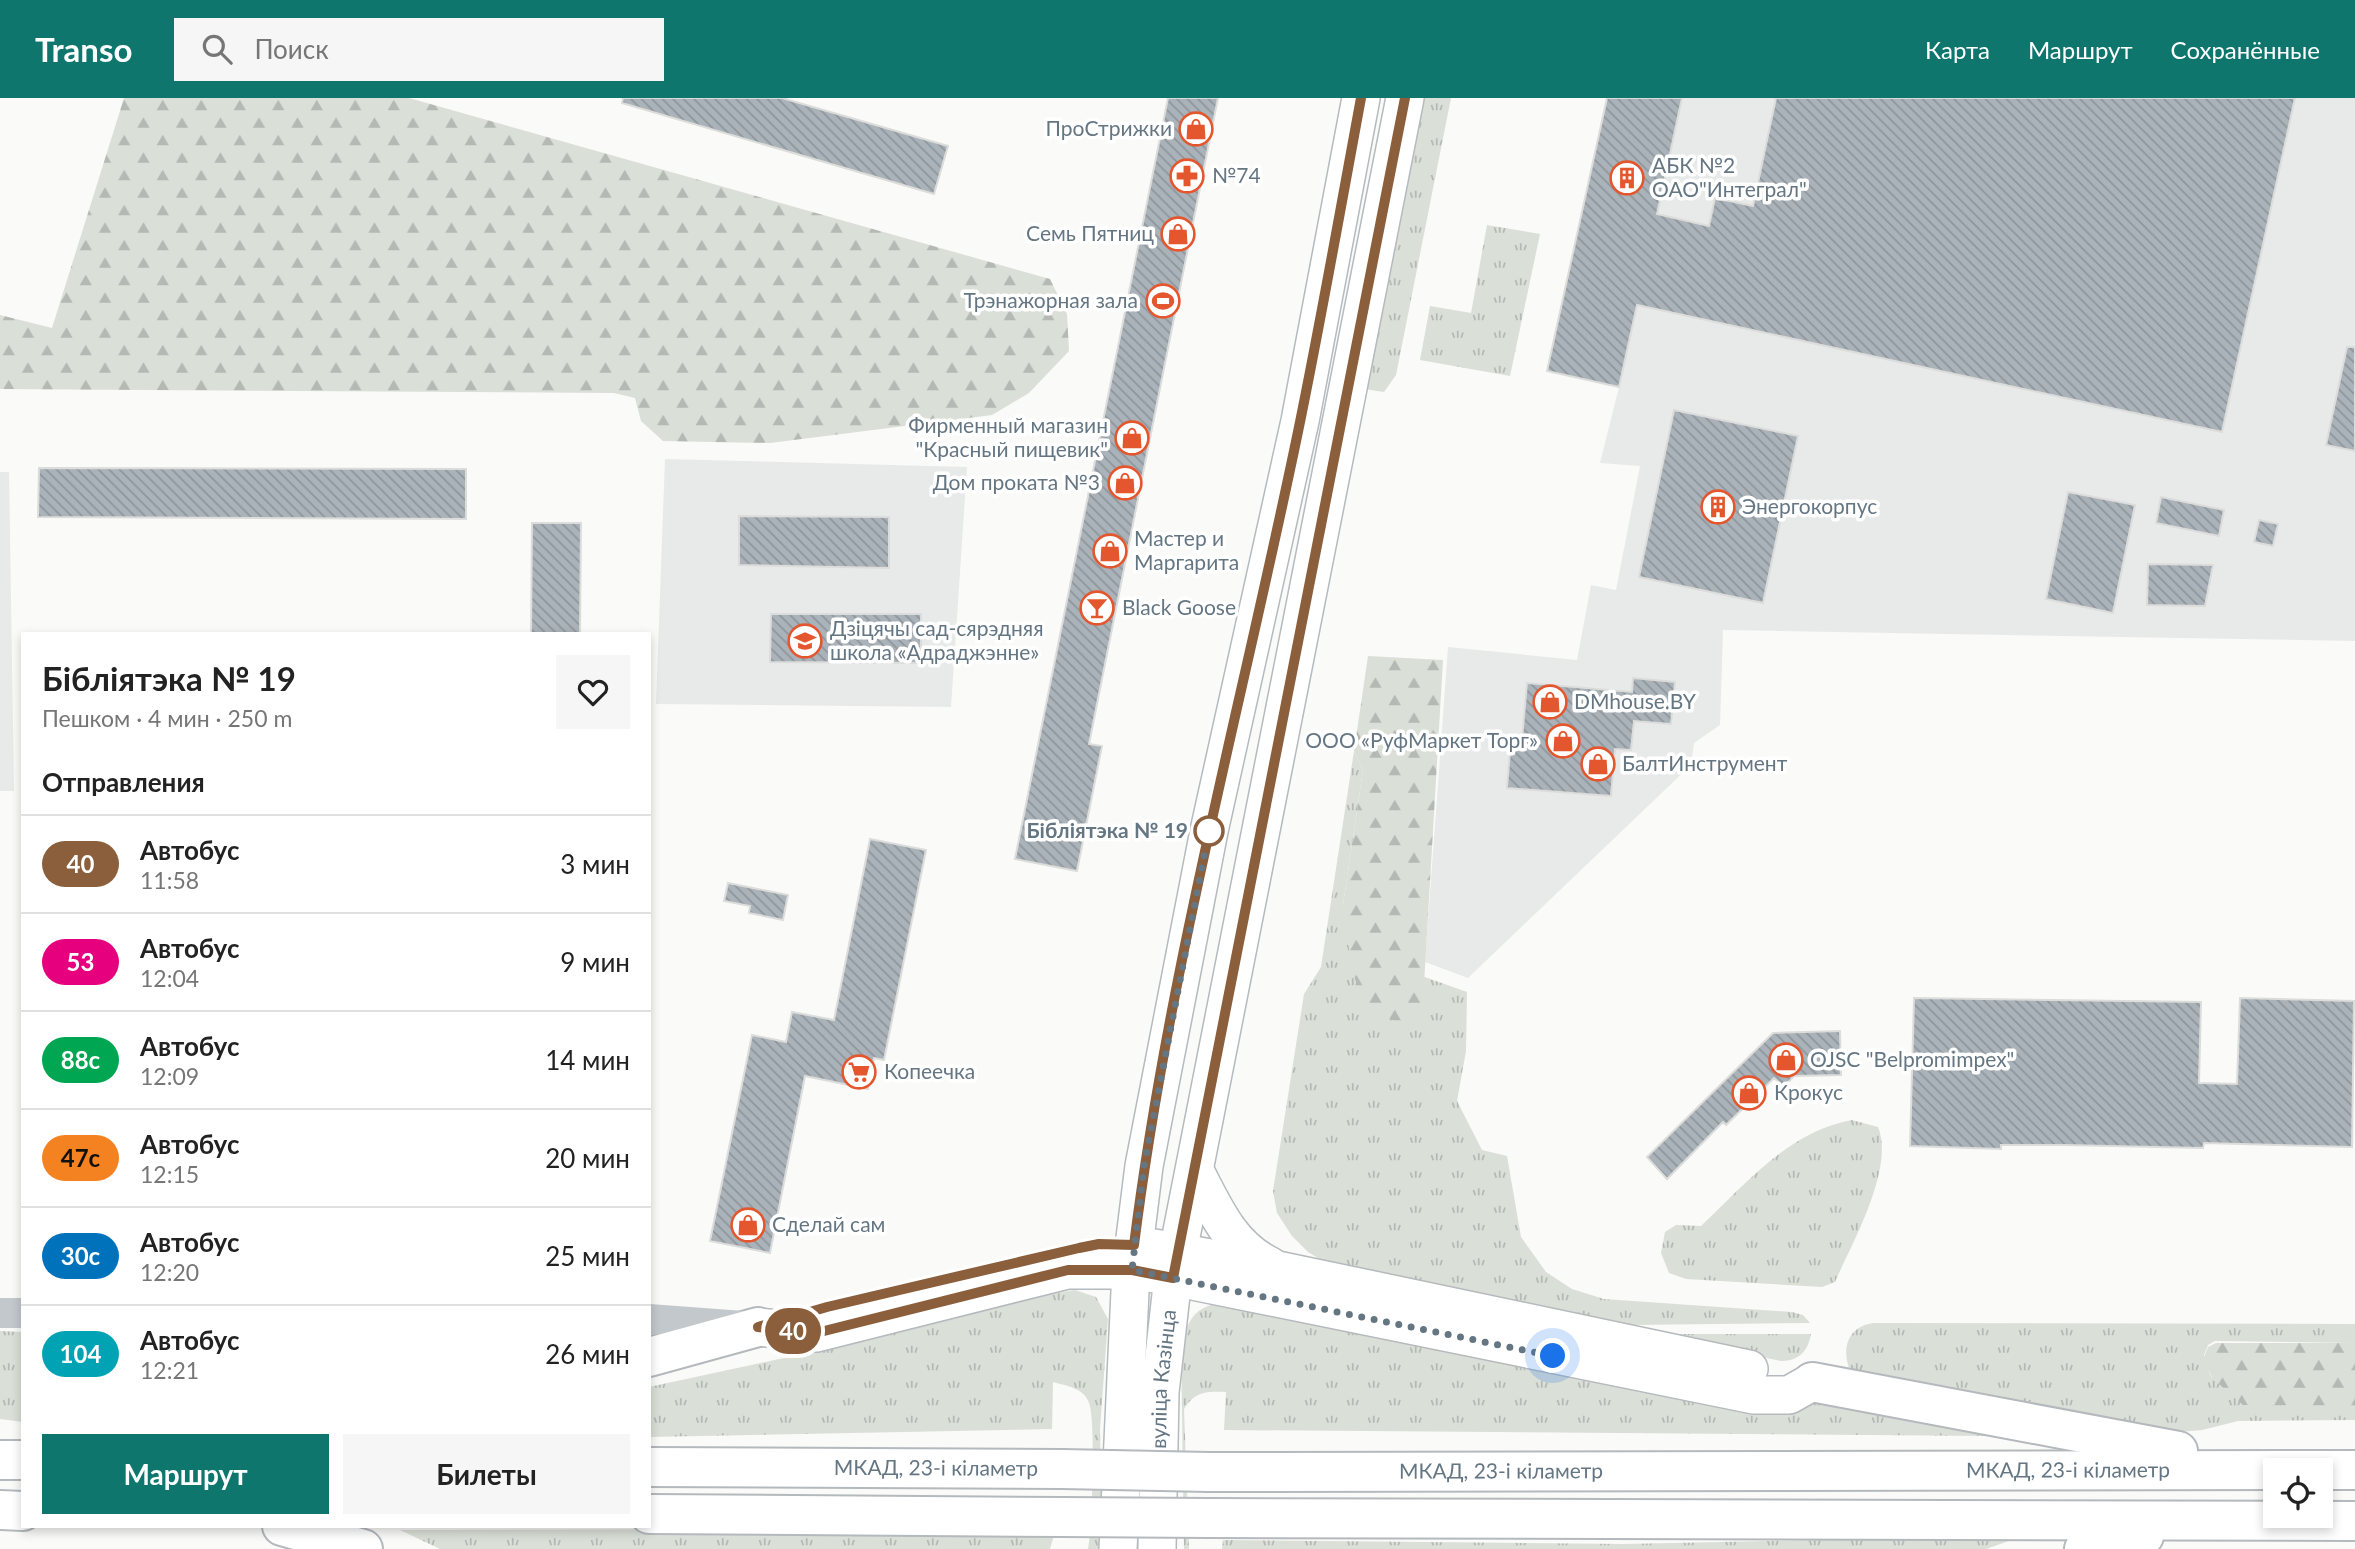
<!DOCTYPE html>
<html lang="ru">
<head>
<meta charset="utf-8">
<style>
  :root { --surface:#fff; --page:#f6f6f6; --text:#222; --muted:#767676; --line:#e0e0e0; --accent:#0f766e }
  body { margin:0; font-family:Lato,sans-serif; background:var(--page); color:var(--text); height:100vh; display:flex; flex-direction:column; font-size:26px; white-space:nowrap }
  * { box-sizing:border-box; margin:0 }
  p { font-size:23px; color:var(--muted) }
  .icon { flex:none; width:38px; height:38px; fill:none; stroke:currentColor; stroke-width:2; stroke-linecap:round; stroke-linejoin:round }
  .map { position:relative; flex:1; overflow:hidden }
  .details { position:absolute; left:21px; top:534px; width:630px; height:896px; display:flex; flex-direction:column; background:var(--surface); border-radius:0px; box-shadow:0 4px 10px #0003 }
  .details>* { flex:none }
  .badge { padding:0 14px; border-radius:23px; font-size:24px; line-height:46px }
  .buttons { position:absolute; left:2263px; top:1360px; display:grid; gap:14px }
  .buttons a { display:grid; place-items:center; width:70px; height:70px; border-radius:0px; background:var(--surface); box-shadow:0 4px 10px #0003; font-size:35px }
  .you { position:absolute; width:35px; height:35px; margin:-18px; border:5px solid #fff; border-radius:50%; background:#1a73e8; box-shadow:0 0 0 10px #1a73e833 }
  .map>.badge { position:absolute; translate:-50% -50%; box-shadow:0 0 0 4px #fff }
  h2 { padding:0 21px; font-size:26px; line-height:63px }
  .round { display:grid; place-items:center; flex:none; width:74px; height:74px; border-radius:0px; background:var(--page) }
  .headline { display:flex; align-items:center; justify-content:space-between; height:119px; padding:0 21px }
  h1 { font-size:33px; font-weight:700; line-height:52px }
  .action { display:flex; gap:14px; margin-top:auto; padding:14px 21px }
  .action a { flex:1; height:80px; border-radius:0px; background:var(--accent); color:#fff; font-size:28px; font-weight:700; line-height:80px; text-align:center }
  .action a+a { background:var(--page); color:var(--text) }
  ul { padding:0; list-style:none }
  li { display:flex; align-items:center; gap:21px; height:98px; padding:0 21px; border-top:2px solid var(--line) }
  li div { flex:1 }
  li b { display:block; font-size:26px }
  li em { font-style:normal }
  li .badge { min-width:77px; font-weight:700; text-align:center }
  header { display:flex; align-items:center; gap:42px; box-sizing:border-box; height:98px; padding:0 35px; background:var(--accent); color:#fff }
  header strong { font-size:33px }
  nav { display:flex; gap:38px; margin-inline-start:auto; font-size:24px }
  .search { width:490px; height:63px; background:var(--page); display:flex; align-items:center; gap:18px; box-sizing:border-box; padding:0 24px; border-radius:0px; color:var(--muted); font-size:26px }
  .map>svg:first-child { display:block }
  .built { fill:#e8e9e9 }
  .grass { fill:url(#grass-tufts) }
  .forest { fill:url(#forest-firs) }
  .building { fill:url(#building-back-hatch); stroke:#dcdcda; stroke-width:2 }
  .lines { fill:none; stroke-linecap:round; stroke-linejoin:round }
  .major-casing { stroke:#b5babe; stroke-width:40 }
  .highway-casing { stroke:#b4b9bd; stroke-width:42 }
  .minor { stroke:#c3c8cc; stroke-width:30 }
  .major { stroke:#fff; stroke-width:37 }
  .highway { stroke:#fff; stroke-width:38 }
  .highway-bridge-casing { stroke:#b4b9bd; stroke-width:42; stroke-linecap:butt }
  .highway-bridge { stroke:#fff; stroke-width:38 }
  .line-casing { stroke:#fff; stroke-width:16 }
  .line { stroke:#8b5e3c; stroke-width:10 }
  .walk { stroke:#657683; stroke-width:7; stroke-dasharray:0 12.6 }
  .stop-dot { fill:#fff; stroke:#8b5e3c; stroke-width:3.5 }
  .labels { text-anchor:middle; stroke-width:7; stroke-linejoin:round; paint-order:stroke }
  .poi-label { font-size:21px; fill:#657683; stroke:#fff; text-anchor:start }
  .stop-label { font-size:21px; font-weight:bold; fill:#657683; stroke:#fff; text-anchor:end }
  .street-label { font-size:21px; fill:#657683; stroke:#fff }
</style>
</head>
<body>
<header>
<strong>Transo</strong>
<div class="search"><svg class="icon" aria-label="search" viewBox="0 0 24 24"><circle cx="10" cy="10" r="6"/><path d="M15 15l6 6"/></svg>Поиск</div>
<nav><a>Карта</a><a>Маршрут</a><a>Сохранённые</a></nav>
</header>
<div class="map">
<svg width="2355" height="1451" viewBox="0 0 2355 1451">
  <defs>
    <pattern id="grass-tufts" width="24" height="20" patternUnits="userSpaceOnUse" patternTransform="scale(1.75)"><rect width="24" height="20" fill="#dadfd7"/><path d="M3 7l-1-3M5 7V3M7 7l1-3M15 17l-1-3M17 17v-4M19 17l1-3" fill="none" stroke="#b4b9b4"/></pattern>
    <pattern id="forest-firs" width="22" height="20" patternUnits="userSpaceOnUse" patternTransform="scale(1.75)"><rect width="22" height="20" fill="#dadfd7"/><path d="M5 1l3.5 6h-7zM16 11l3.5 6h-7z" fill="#b4b9b4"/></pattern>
    <pattern id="building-back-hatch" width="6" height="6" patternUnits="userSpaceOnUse" patternTransform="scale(1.75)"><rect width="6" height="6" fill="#aab3b9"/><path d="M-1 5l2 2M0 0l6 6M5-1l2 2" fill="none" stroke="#8e969c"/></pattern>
  </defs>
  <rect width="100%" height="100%" fill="#fafaf8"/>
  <path class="built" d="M1607 0H2355V543L1723 532 1720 627 1694 645 1691 667 1468 880 1425 864 1448 549 1577 562 1591 487 1616 492 1640 368 1600 365 1619 289 1547 273Z
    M665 361 967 369 951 609 656 606Z
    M0 374H9L14 693H0Z"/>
  <path class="grass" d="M1424 0H1451L1396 277 1384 294 1364 291Z
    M1487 127 1540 136 1510 278 1420 262 1430 208 1471 215Z
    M1354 653 1363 672 1343 807 1423 903 1422 878 1467 894 1466 953 1457 1003 1482 1052 1507 1058 1521 1139 1546 1174 1572 1191 1604 1201 1792 1214 1803 1217 1810 1225 1629 1227 1328 1166 1308 1154 1292 1138 1277 1115 1273 1093 1304 896 1321 869Z
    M1852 1022 1878 1029C1895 1070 1852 1145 1835 1184L1822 1189 1686 1181 1669 1175 1661 1155 1665 1134 1676 1127 1701 1128C1746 1086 1789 1033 1852 1022Z
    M1075 1192 1096 1199 1108 1221 1100 1331 1102 1451H1088C1092 1431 1096 1322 1089 1305 1084 1290 1067 1288 1053 1284L1052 1331 649 1339V1289L793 1258 1044 1193 1046 1197Z
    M1226 1203 1810 1301 1990 1338 1224 1332 1226 1294C1207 1293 1195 1293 1184 1311L1189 1451H1184L1181 1246C1191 1217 1194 1210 1226 1203Z
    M1873 1225 2355 1226V1245L2215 1243 2208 1247 2204 1257 2211 1279 2243 1306 2355 1307V1322L2238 1323 2202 1332 2168 1335 1851 1275C1841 1253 1846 1229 1873 1225Z
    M0 1233 23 1234V1324L0 1321Z
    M1648 1236H1811C1808 1253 1799 1263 1781 1263Z
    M1056 1430 1050 1451H440L400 1432Z
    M2023 1438 1986 1451H1222L1223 1442 1624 1446Z"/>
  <path class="forest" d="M124 0H409L1050 181 1067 216 1069 253 1029 295 992 317 770 345 663 343 641 323 635 300 614 295 0 291V217L52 230Z
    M1368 558 1443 562 1423 903 1414 918 1405 925 1389 921 1366 910 1352 873 1343 807 1363 672 1354 653Z
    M2216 1245H2355V1308L2243 1307 2212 1280 2204 1259 2208 1249Z"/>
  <path class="building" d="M623 0H782L948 48 934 96 622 5Z
    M1168 0H1218L1089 646 1102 648 1077 773 1015 761Z
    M1607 0H1682L1657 116 1709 128 1715 100 1753 108 1776 0H2295L2222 334 1637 207 1619 289 1547 273Z
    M2347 249H2355V353L2326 347Z
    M1674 312 1798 338 1763 505 1639 479Z
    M39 370 466 371V421L38 419Z
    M2068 394 2135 407 2113 515 2046 501Z
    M2161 399 2224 412 2219 438 2156 425Z
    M739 418 889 419V470L739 467Z
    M2259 422 2278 426 2273 448 2254 444Z
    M532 425H581L580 536H531Z
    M2148 466 2213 467 2205 508 2147 507Z
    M771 516H921V565L770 564Z
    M1633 580 1675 584 1671 626 1634 623 1631 652 1615 651 1611 698 1507 690 1511 640 1522 641 1527 585 1632 594Z
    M870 741 926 752 884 962 874 960 868 991 805 978 770 1155 710 1143 752 937 786 944 792 914 834 922Z
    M728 785 788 797 783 822 749 815 750 808 724 803Z
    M1914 900 2201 904 2199 985 2237 986 2240 900 2354 903 2352 1049 2204 1045 2203 1050 2065 1047H2001V1051L1910 1048Z
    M1840 933 1841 977 1794 978 1784 989 1774 980 1726 1027 1723 1024 1667 1081 1647 1059 1773 935Z"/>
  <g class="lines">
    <defs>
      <g id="major">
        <path d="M1196 1075C1215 1112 1231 1149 1270 1168"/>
        <path d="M1154 1150 1278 1172 1749 1271"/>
        <path d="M758 1229 816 1235 1067 1172H1131L1173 1179 1754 1297H1789L1812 1284"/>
        <path d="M1118 1451 1131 1172 1144 1068 1209 733 1300 323 1361 0"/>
        <path id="s1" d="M1157 1451 1160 1294 1173 1179 1405 0"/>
      </g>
      <g id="highway">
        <path d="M649 1259 758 1229"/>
        <path d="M1812 1284 2178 1353"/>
        <path d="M0 1362H23"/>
        <path id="s2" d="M649 1369 1062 1371"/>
        <path id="s3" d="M1209 1374 2355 1372"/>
        <path d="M0 1412 23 1413"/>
        <path d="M649 1416 1062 1419"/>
        <path d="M1209 1420 2355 1423"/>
        <path d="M282 1428 363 1451"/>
        <path d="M2084 1451 2144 1438"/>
      </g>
    </defs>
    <use href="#major" class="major-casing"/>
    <use href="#highway" class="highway-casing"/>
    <path class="minor" d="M0 1215H23
      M649 1221 743 1228"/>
    <use href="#major" class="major"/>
    <use href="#highway" class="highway"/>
    <defs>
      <path id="highway-bridge" d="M1062 1371 1209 1374
        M1062 1419 1209 1420"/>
    </defs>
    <use href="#highway-bridge" class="highway-bridge-casing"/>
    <use href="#highway-bridge" class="highway-bridge"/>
  </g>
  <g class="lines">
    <defs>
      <path id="line" d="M1361 0C1341 108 1322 216 1300 324 1244 598 1169 869 1134 1147L1099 1146 1079 1150 827 1209 758 1229 816 1235 1068 1172H1132L1173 1180 1405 0"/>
    </defs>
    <use href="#line" class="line-casing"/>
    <use href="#line" class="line"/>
    <path class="walk" d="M1209 733 1144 1068 1132 1172 1553 1258"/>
  </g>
  <defs>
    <symbol id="shop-ring" viewBox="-11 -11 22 22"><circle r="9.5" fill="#fff" stroke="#e4572e" stroke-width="1.5"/><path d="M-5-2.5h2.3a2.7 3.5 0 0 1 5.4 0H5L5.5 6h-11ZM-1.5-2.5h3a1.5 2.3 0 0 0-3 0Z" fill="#e4572e"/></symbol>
    <symbol id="pharmacy-ring" viewBox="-11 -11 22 22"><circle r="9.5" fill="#fff" stroke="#e4572e" stroke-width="1.5"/><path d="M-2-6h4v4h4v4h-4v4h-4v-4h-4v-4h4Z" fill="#e4572e"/></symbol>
    <symbol id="building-ring" viewBox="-11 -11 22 22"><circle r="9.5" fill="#fff" stroke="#e4572e" stroke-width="1.5"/><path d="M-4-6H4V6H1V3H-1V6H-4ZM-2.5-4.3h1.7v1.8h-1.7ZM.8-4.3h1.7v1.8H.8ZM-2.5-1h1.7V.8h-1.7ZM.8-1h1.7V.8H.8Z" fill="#e4572e"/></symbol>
    <symbol id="stadium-ring" viewBox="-11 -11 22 22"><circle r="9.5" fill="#fff" stroke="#e4572e" stroke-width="1.5"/><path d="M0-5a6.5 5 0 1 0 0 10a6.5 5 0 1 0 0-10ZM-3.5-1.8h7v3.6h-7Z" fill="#e4572e"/></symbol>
    <symbol id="bar-ring" viewBox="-11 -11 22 22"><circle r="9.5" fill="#fff" stroke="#e4572e" stroke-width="1.5"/><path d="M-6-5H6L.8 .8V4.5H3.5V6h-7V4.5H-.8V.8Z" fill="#e4572e"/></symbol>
    <symbol id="school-ring" viewBox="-11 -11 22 22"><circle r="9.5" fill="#fff" stroke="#e4572e" stroke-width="1.5"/><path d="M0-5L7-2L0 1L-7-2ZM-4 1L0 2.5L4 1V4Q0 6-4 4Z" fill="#e4572e"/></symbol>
    <symbol id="supermarket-ring" viewBox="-11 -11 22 22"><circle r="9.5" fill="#fff" stroke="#e4572e" stroke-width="1.5"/><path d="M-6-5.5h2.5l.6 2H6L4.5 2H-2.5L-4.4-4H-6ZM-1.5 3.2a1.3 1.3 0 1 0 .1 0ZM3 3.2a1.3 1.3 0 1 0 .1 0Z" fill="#e4572e"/></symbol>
  </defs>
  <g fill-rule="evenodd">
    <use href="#shop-ring" x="1177" y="12" width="38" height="38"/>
    <use href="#pharmacy-ring" x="1168" y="59" width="38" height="38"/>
    <use href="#building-ring" x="1608" y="61" width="38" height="38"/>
    <use href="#shop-ring" x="1159" y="117" width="38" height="38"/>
    <use href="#stadium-ring" x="1144" y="184" width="38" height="38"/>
    <use href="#shop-ring" x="1113" y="321" width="38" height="38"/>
    <use href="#shop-ring" x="1106" y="366" width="38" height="38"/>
    <use href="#building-ring" x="1699" y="390" width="38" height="38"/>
    <use href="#shop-ring" x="1091" y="434" width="38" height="38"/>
    <use href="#bar-ring" x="1078" y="491" width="38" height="38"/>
    <use href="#school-ring" x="786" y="524" width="38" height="38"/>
    <use href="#shop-ring" x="1531" y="585" width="38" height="38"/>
    <use href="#shop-ring" x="1544" y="624" width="38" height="38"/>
    <use href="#shop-ring" x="1579" y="647" width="38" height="38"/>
    <use href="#shop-ring" x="1767" y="943" width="38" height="38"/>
    <use href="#supermarket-ring" x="840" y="955" width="38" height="38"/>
    <use href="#shop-ring" x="1730" y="976" width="38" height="38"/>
    <use href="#shop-ring" x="729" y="1108" width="38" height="38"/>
  </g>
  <circle class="stop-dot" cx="1209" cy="733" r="14"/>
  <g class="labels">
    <g class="poi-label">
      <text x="1172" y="38" text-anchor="end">ПроСтрижки</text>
      <text x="1652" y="75">АБК №2<tspan x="1652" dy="24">ОАО"Интеграл"</tspan></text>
      <text x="1212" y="85">№74</text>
      <text x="1154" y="143" text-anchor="end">Семь Пятниц</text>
      <text x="1138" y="210" text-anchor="end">Трэнажорная зала</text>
      <text x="1108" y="335" text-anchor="end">Фирменный магазин<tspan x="1108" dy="24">"Красный пищевик"</tspan></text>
      <text x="1100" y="392" text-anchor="end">Дом проката №3</text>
      <text x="1742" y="416">Энергокорпус</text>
      <text x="1134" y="448">Мастер и<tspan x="1134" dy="24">Маргарита</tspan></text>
      <text x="1122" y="517">Black Goose</text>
      <text x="830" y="538">Дзіцячы сад-сярэдняя<tspan x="830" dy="24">школа «Адраджэнне»</tspan></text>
      <text x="1574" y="611">DMhouse.BY</text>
      <text x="1538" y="650" text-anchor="end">ООО «РуфМаркет Торг»</text>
      <text x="1622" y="673">БалтИнструмент</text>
      <text x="1810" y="969">OJSC "Belpromimpex"</text>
      <text x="884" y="981">Копеечка</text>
      <text x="1774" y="1002">Крокус</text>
      <text x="772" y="1134">Сделай сам</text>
    </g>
    <g class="stop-label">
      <text x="1188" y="740">Бібліятэка № 19</text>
    </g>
    <g class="street-label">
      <text dy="7" stroke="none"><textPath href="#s1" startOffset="170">вуліца Казінца</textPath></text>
      <text dy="7" stroke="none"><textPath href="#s2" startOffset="287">МКАД, 23-і кіламетр</textPath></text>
      <text dy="7" stroke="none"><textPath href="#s3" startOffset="859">МКАД, 23-і кіламетр</textPath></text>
      <text dy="7" stroke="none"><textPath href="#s3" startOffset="292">МКАД, 23-і кіламетр</textPath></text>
    </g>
  </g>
</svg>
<div class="buttons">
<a><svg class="icon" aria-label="locate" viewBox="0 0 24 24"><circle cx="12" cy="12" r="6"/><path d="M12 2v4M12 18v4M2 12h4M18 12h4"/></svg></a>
</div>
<div class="you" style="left:1553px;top:1258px"></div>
<b class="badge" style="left:793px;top:1233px;background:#8b5e3c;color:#fff">40</b>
<section class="details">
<div class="headline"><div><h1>Бібліятэка № 19</h1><p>Пешком · 4 мин · 250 m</p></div><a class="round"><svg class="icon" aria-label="heart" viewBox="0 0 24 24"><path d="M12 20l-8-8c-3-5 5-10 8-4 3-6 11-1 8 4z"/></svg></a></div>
<h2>Отправления</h2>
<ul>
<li><span class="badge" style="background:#8b5e3c;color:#fff">40</span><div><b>Автобус</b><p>11:58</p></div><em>3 мин</em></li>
<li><span class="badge" style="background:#e6007e;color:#fff">53</span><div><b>Автобус</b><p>12:04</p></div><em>9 мин</em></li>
<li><span class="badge" style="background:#00a651;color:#fff">88с</span><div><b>Автобус</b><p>12:09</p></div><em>14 мин</em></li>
<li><span class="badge" style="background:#f58220;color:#111">47с</span><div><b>Автобус</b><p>12:15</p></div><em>20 мин</em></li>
<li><span class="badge" style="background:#0072bc;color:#fff">30с</span><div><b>Автобус</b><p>12:20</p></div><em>25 мин</em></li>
<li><span class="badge" style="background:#00a3b4;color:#fff">104</span><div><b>Автобус</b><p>12:21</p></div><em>26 мин</em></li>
</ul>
<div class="action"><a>Маршрут</a><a>Билеты</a></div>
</section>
</div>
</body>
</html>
